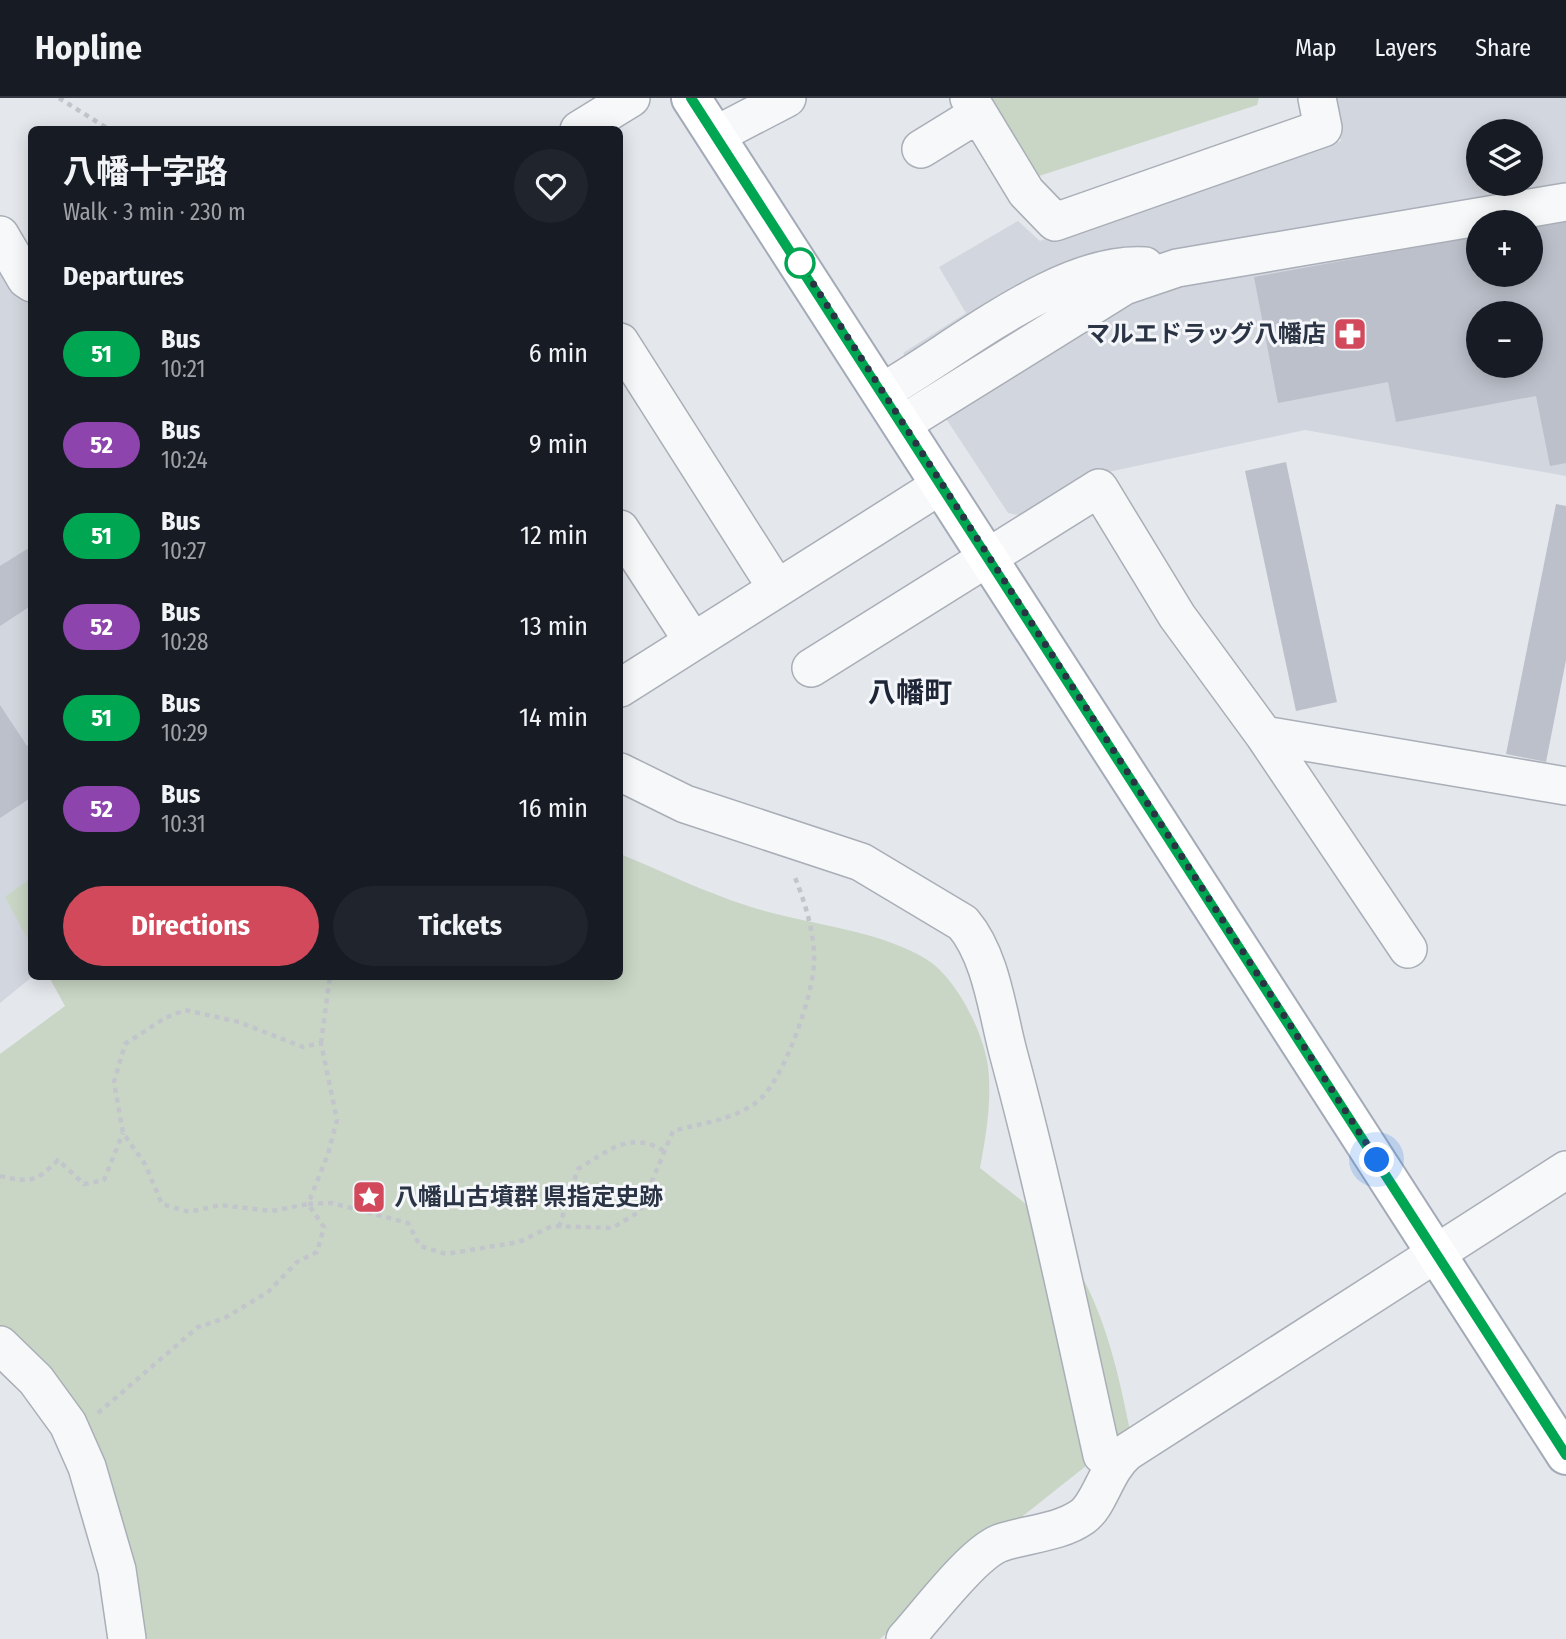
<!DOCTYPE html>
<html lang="en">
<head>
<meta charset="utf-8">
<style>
  :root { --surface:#171b24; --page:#20242c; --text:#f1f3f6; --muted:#9ea1a6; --line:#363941; --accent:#d1495b }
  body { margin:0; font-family:"Fira Sans Condensed","Noto Sans JP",sans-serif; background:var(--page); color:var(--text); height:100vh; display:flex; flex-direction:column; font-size:26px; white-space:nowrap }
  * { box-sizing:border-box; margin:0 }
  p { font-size:23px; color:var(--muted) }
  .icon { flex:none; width:38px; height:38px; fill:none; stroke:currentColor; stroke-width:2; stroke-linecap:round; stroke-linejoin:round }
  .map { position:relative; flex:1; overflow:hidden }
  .panel { position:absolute; left:28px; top:28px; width:595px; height:854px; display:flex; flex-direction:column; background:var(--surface); border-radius:10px; box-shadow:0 4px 18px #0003 }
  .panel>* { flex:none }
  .badge { padding:0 14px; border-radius:23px; font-size:24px; line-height:46px }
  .buttons { position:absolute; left:1466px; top:21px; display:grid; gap:14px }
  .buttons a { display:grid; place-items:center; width:77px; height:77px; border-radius:50%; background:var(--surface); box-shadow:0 4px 18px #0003; font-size:35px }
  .you { position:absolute; width:35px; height:35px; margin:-18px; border:5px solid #fff; border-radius:50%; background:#1a73e8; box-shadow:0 0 0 10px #1a73e833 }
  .map>.badge { position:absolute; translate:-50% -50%; box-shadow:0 0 0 4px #fff }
  h2 { padding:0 35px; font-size:26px; line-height:63px }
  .round { display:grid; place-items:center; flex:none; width:74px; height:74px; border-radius:37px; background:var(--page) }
  .headline { display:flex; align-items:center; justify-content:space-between; height:119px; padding:0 35px }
  h1 { font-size:33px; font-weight:700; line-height:52px }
  .cta { display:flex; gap:14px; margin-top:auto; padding:14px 35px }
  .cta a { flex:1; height:80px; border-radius:42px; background:var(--accent); color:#fff; font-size:28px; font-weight:700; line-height:80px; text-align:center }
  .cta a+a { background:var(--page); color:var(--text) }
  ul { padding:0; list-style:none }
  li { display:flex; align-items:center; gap:21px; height:91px; padding:0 35px }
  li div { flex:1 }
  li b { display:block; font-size:26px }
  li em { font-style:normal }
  li .badge { min-width:77px; font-weight:700; text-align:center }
  header { display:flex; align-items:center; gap:42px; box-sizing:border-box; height:98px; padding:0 35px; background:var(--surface); border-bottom:2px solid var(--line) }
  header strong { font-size:33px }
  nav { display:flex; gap:38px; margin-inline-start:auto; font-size:24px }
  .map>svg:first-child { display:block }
  .built { fill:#d2d6de; fill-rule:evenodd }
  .green { fill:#c9d6c5 }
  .building { fill:#bbc0ca; fill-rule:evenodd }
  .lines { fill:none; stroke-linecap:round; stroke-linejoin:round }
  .minor-casing { stroke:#a9aeb7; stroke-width:40 }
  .major-casing { stroke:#a3abb8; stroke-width:42 }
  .path { stroke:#c2c5cb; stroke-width:4.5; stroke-dasharray:5 5; stroke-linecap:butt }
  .minor { stroke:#f7f8fa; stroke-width:37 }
  .major { stroke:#fff; stroke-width:38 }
  .line-casing { stroke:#fff; stroke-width:16 }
  .line { stroke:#00a651; stroke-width:10 }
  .walk { stroke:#2b3445; stroke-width:7; stroke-dasharray:0 12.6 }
  .stop-dot { fill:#fff; stroke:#00a651; stroke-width:3.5 }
  .labels { text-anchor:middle; stroke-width:6; stroke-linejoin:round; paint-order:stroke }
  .poi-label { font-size:24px; font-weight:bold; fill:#2b3445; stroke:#f4f6f9; text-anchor:end }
  .quarter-label { font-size:28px; font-weight:bold; fill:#1d2536; stroke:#f4f6f9 }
</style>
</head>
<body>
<header>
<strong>Hopline</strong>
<nav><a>Map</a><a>Layers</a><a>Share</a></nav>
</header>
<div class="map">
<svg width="1566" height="1541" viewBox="0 0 1566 1541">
  <rect width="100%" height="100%" fill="#e4e7ec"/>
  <path class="built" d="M1332 0H1566V378L1305 332 1108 374 1103 371 1024 418 1008 415 903 255 966 215 939 169 1018 123 1040 143 1341 43ZM1479 33H1531V86H1479ZM1479 124H1531V177H1479ZM1479 215H1531V268H1479Z
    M0 150 32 193V879L0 905Z"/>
  <path class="green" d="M985 0H1259L1257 7 1039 78Z
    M620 756C662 773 704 794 748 808 805 827 874 830 926 861 956 879 984 935 988 969 992 1002 986 1038 980 1070 998 1085 1018 1098 1034 1114 1095 1174 1114 1252 1130 1333L960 1468 880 1541H143C139 1447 108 1357 52 1281 37 1262 17 1245 0 1227V956L65 908 49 879 620 878Z
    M31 780V847L5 799Z"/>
  <path class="building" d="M1566 122V365L1550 368 1536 298 1396 324 1388 284 1278 305 1254 179 1479 138V177H1531V128ZM1479 215H1531V268H1479Z
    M1286 364 1337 604 1296 613 1245 373Z
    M1556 406 1566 408V562L1546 664 1506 656Z
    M32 448V507L0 528V468Z
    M0 607 27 648 32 644V699L0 720Z"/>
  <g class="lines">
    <defs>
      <path id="minor" d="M969 0 1026 94 1055 124 1323 30 1317 0
        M579 32 631 0
        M716 37 787 0
        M921 51 978 16
        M0 137 26 181 32 185
        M620 244 776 489
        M882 294C954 254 1061 162 1145 168
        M902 326 1124 188 1177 170 1566 104
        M620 431 692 542
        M811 570 1099 390 1177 518 1264 637 1408 851
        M620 590 941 387
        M1264 637 1566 688
        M620 674 685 706 861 764 963 825C991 858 997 912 1008 954 1044 1087 1072 1222 1102 1357L1113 1366
        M0 1247 36 1282 68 1326 87 1369 117 1472 127 1541
        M905 1541C927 1517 972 1456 1000 1445 1026 1436 1059 1435 1082 1419 1100 1407 1105 1372 1127 1354L1566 1072"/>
      <path id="major" d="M691 0 1566 1357"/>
    </defs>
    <use href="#minor" class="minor-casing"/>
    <use href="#major" class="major-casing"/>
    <path class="path" d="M59 0 110 32
      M321 945 330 878
      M0 1078C31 1085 36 1084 58 1062L84 1086 104 1082 123 1035
      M559 1129 578 1071C608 1053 630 1032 664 1053
      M98 1315 198 1229 223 1221 268 1194 297 1164 317 1154 324 1129 308 1106 272 1113 220 1107 189 1114 162 1106 145 1066 123 1035 114 984 125 946 165 920 185 912 239 924 303 949 321 945 337 1022 328 1056 308 1106 332 1105 408 1125 420 1148 446 1156 519 1144 552 1128 612 1130 639 1114 673 1033C702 1025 728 1023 754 1006 782 989 813 898 814 865 815 836 805 804 794 777"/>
    <use href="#minor" class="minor"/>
    <use href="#major" class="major"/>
  </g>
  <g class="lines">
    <defs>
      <path id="line" d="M691 0 1566 1357"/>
    </defs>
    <use href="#line" class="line-casing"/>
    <use href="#line" class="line"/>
    <path class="walk" d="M800 165 1377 1062"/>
  </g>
  <defs>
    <symbol id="pharmacy-square" viewBox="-11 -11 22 22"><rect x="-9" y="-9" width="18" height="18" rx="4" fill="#d1495b" stroke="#f4f6f9"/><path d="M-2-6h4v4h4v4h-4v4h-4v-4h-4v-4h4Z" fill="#fff"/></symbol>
    <symbol id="sight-square" viewBox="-11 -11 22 22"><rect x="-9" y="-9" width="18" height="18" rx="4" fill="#d1495b" stroke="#f4f6f9"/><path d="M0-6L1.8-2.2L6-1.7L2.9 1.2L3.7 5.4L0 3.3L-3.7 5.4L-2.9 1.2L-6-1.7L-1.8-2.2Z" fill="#fff"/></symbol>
  </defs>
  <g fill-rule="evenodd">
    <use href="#pharmacy-square" x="1331" y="217" width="38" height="38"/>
    <use href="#sight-square" x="350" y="1080" width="38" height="38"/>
  </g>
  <circle class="stop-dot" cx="800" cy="165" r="14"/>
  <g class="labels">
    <g class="poi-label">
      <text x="1326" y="244">マルエドラッグ八幡店</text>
      <text x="394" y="1107" text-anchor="start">八幡山古墳群 県指定史跡</text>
    </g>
    <g class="quarter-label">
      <text x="910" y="604">八幡町</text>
    </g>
  </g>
</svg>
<div class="buttons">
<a><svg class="icon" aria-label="layers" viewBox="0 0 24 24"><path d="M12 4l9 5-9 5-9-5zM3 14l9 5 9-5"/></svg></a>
<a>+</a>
<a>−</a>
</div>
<div class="you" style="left:1377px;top:1062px"></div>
<section class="panel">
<div class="headline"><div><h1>八幡十字路</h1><p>Walk · 3 min · 230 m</p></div><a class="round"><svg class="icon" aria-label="heart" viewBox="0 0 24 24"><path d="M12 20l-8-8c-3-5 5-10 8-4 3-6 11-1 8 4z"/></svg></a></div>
<h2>Departures</h2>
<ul>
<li><span class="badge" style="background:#00a651;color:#fff">51</span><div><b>Bus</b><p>10:21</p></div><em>6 min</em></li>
<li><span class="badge" style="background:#8e44ad;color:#fff">52</span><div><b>Bus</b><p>10:24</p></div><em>9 min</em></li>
<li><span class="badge" style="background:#00a651;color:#fff">51</span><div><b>Bus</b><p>10:27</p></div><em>12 min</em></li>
<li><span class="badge" style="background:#8e44ad;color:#fff">52</span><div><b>Bus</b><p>10:28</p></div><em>13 min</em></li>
<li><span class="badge" style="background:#00a651;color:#fff">51</span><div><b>Bus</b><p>10:29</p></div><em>14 min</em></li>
<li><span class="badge" style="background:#8e44ad;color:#fff">52</span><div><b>Bus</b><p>10:31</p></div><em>16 min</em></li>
</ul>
<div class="cta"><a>Directions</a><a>Tickets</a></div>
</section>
</div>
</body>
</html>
